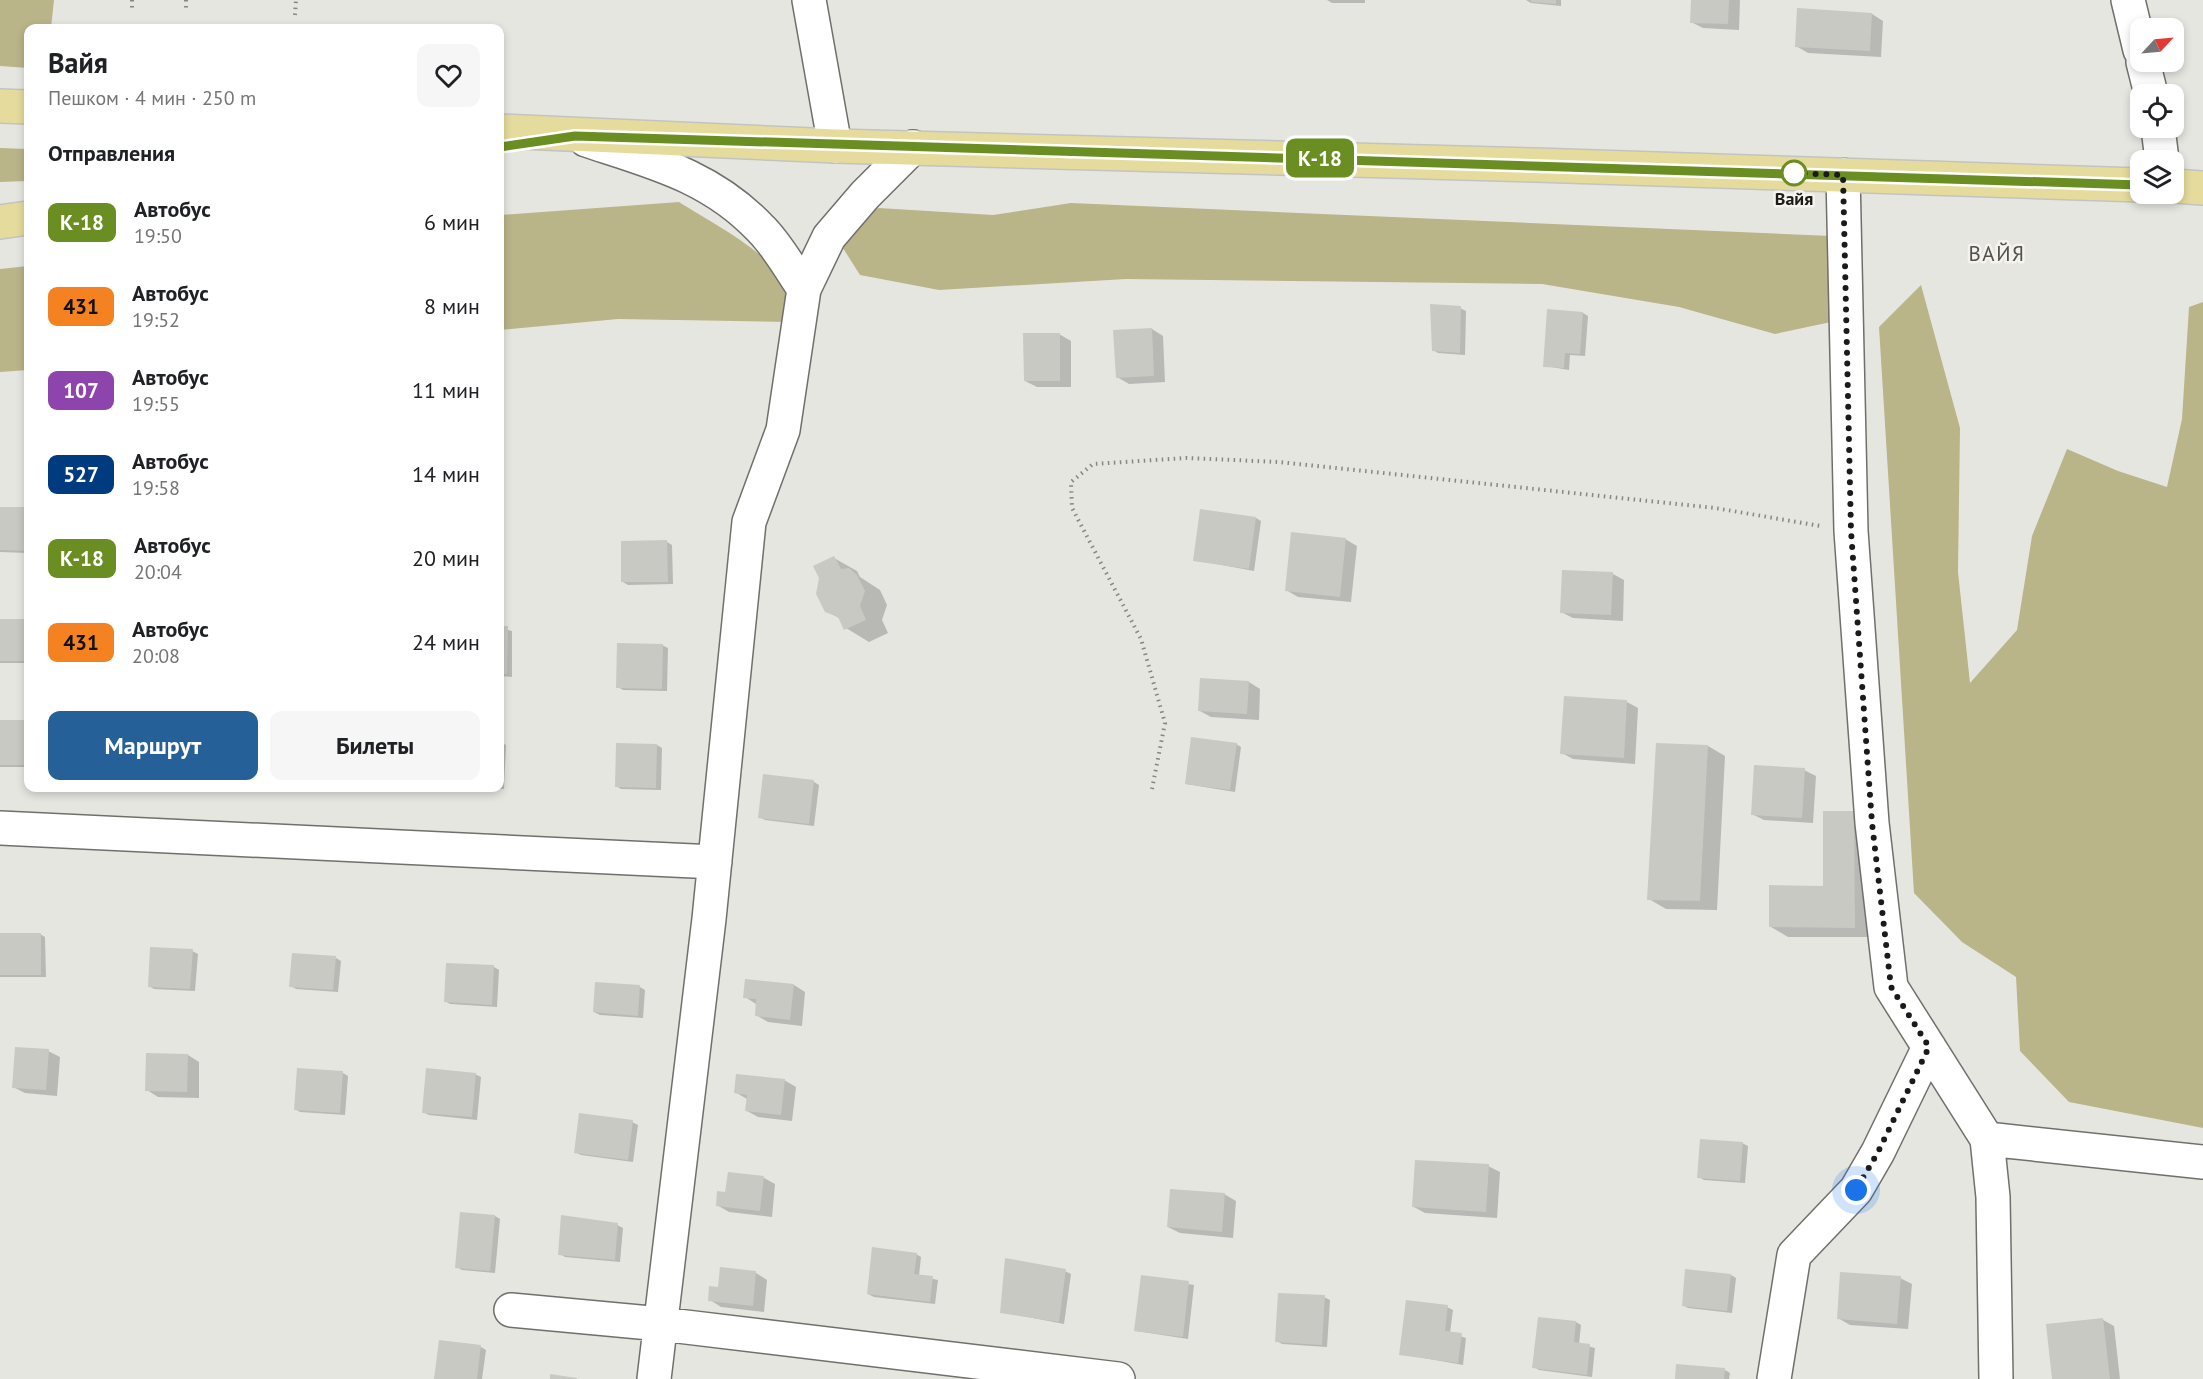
<!DOCTYPE html>
<html lang="ru">
<head>
<meta charset="utf-8">
<style>
  :root { --surface:#fff; --page:#f6f6f6; --text:#202124; --muted:#757577; --accent:#256098 }
  body { margin:0; font-family:"PT Sans",sans-serif; background:var(--page); color:var(--text); height:100vh; display:flex; flex-direction:column; font-size:22px; white-space:nowrap }
  * { box-sizing:border-box; margin:0 }
  p { font-size:20px; color:var(--muted) }
  .icon { flex:none; width:33px; height:33px; fill:none; stroke:currentColor; stroke-width:2; stroke-linecap:round; stroke-linejoin:round }
  .map { position:relative; flex:1; overflow:hidden }
  .drawer { position:absolute; left:24px; top:24px; width:480px; height:768px; display:flex; flex-direction:column; background:var(--surface); border-radius:12px; box-shadow:0 3px 9px #0003 }
  .drawer>* { flex:none }
  .badge { padding:0 12px; border-radius:9px; font-size:21px; line-height:39px }
  .needle { width:39px; rotate:64deg }
  .tools { position:absolute; left:2130px; top:18px; display:grid; gap:12px }
  .tools a { display:grid; place-items:center; width:54px; height:54px; border-radius:12px; background:var(--surface); box-shadow:0 3px 9px #0003; font-size:30px }
  .you { position:absolute; width:30px; height:30px; margin:-15px; border:4px solid #fff; border-radius:50%; background:#1a73e8; box-shadow:0 0 0 9px #1a73e833 }
  .map>.badge { position:absolute; translate:-50% -50%; box-shadow:0 0 0 3px #fff }
  h2 { padding:0 24px; font-size:22px; line-height:54px }
  .round { display:grid; place-items:center; flex:none; width:63px; height:63px; border-radius:12px; background:var(--page) }
  .head { display:flex; align-items:center; justify-content:space-between; height:102px; padding:0 24px }
  h1 { font-size:28px; font-weight:700; line-height:45px }
  .action { display:flex; gap:12px; margin-top:auto; padding:12px 24px }
  .action a { flex:1; height:69px; border-radius:12px; background:var(--accent); color:#fff; font-size:24px; font-weight:700; line-height:69px; text-align:center }
  .action a+a { background:var(--page); color:var(--text) }
  ul { padding:0; list-style:none }
  li { display:flex; align-items:center; gap:18px; height:84px; padding:0 24px }
  li div { flex:1 }
  li b { display:block; font-size:22px }
  li em { font-style:normal }
  li .badge { min-width:66px; font-weight:700; text-align:center }
  .map>svg:first-child { display:block }
  .green { fill:#bab489 }
  .shadow { fill:#0003 }
  .building { fill:#c9c9c4 }
  .lines { fill:none; stroke-linecap:round; stroke-linejoin:round }
  .minor-casing { stroke:#706f6b; stroke-width:36 }
  .major-casing { stroke:#c3c3c3; stroke-width:36 }
  .path { stroke:#868682; stroke-width:4; stroke-dasharray:1.5 4.5; stroke-linecap:butt }
  .minor { stroke:#fff; stroke-width:33 }
  .major { stroke:#e5db9d; stroke-width:33 }
  .line-casing { stroke:#fff; stroke-width:14 }
  .line { stroke:#6b8e23; stroke-width:9 }
  .walk { stroke:#1a1a18; stroke-width:6; stroke-dasharray:0 10.8 }
  .stop-dot { fill:#fff; stroke:#6b8e23; stroke-width:3 }
  .labels { text-anchor:middle; stroke-width:5; stroke-linejoin:round; paint-order:stroke }
  .stop-label { font-size:18px; font-weight:bold; fill:#1a1a18; stroke:#f4f3ee }
  .quarter-label { font-size:21px; letter-spacing:1.5px; fill:#51504c; stroke:#f4f3ee }
</style>
</head>
<body>
<div class="map">
<svg width="2203" height="1379" viewBox="0 0 2203 1379">
  <rect width="100%" height="100%" fill="#e6e6e1"/>
  <path class="green" d="M0 0H54L51 28H28V68L0 66Z
    M0 148 28 149V181L0 182Z
    M679 202C707 220 775 255 784 285 788 298 787 309 786 322L618 319 500 330V215Z
    M1071 203 1831 236V322L1775 334 1679 307 1542 284 1126 279 939 290 860 275 841 245 858 214 879 208 993 215Z
    M28 266V370L0 372V269Z
    M1921 285 1960 428 1958 572 1970 683 2017 630 2032 536 2067 449 2118 471 2167 487 2182 419 2189 307 2203 302V1128L2069 1102 2020 1051 2016 977 1962 942 1914 893 1879 327Z"/>
  <path class="shadow" d="M1327 0H1365V3H1332Z
    M1526 0H1561V6L1531 3Z
    M1692 0H1740L1739 30 1703 28 1691 22Z
    M1872 14 1883 21 1881 57 1808 53 1796 46Z
    M1460 308 1466 311 1465 355 1438 353 1433 350Z
    M1549 311 1583 313 1588 316 1585 356 1570 355 1569 370 1545 366Z
    M1152 329 1163 336 1165 382 1129 384 1117 377Z
    M1059 334 1071 341V387H1037L1025 381Z
    M0 508 28 509V553L0 552Z
    M1256 518 1261 521 1254 571 1195 560Z
    M500 527 502 528V568H500Z
    M1345 539 1357 546 1351 602 1298 597 1286 590Z
    M667 542 672 545 673 584 628 585 623 582Z
    M834 558 857 571 860 577 880 590 887 605 882 620 888 633 869 642 846 628 841 619 826 611 821 578Z
    M1613 574 1624 580 1623 621 1573 618 1561 612Z
    M0 621H28V663H0Z
    M500 628 512 631V677L500 676Z
    M662 645 668 648 667 691 623 690 618 687Z
    M1202 679 1249 682 1260 689 1259 720 1211 717 1200 711Z
    M1627 702 1638 708 1635 764 1573 759 1562 753Z
    M0 721 28 722V767H0Z
    M500 742 506 745 504 789 480 788H500Z
    M617 744 657 745 662 748 661 790 621 789 616 786Z
    M1236 744 1241 747 1235 792 1186 784Z
    M1708 746 1725 756 1717 910 1666 909 1649 899Z
    M1804 770 1816 776 1813 823 1764 820 1752 814Z
    M765 776 814 782 819 785 814 826 765 820 760 817Z
    M1854 813 1871 823 1872 937H1788L1771 927 1825 887Z
    M40 934 45 937 46 977H0V935Z
    M192 951 198 954 195 991 154 989 149 986Z
    M336 958 341 961 338 992 296 989 291 986Z
    M494 967 499 970 497 1007 450 1004 445 1001Z
    M596 984 640 987 645 990 643 1018 600 1015 594 1012Z
    M794 985 805 992 802 1026 768 1022 756 1015V1004L745 997Z
    M48 1051 60 1057 57 1096 25 1093 13 1087Z
    M188 1055 199 1062V1098L158 1097 147 1090Z
    M343 1073 348 1076 345 1115 300 1112 295 1109Z
    M475 1074 481 1077 477 1120 429 1115 423 1112Z
    M784 1080 796 1087 792 1121 758 1117 747 1111V1099L735 1092Z
    M632 1122 638 1125 633 1162 581 1155 575 1152Z
    M1742 1143 1748 1146 1745 1183 1704 1180 1699 1177Z
    M1488 1166 1500 1172 1497 1218 1425 1213 1414 1207Z
    M729 1174 764 1178 775 1184 772 1217 729 1212 717 1205 727 1194Z
    M1224 1194 1236 1201 1233 1238 1180 1233 1168 1227Z
    M462 1213 495 1216 500 1219 495 1273 462 1270 457 1267Z
    M617 1225 623 1228 620 1262 565 1257 560 1254Z
    M916 1254 921 1257 919 1276 938 1280 935 1304 874 1297 868 1294Z
    M721 1269 756 1273 767 1280 764 1312 721 1307 710 1300 719 1289Z
    M1065 1271 1071 1274 1064 1324 1002 1312Z
    M1731 1275 1736 1278 1732 1313 1688 1308 1683 1305Z
    M1142 1276 1194 1285 1188 1339 1136 1331Z
    M1900 1278 1912 1284 1908 1329 1850 1325 1838 1318Z
    M1324 1297 1330 1300 1327 1347 1282 1344 1277 1341Z
    M1447 1307 1453 1310 1450 1333 1466 1338 1463 1365 1401 1354Z
    M2103 1320 2114 1326 2120 1379H2054Z
    M1576 1322 1581 1325 1579 1344 1595 1348 1592 1377 1539 1370 1534 1367Z
    M481 1347 486 1350 482 1379H436Z
    M1725 1370 1730 1373 1729 1379H1676Z"/>
  <path class="building" d="M1531 0H1556V4L1531 2Z
    M1691 0H1729L1728 24 1690 23Z
    M1797 8 1872 13 1870 51 1795 47Z
    M1430 304 1461 306 1460 353 1432 351Z
    M1547 309 1583 312 1580 354 1565 353 1564 368 1543 367Z
    M1152 328 1154 376 1116 378 1113 330Z
    M1023 333H1060V381H1024Z
    M0 507H28V551L0 550Z
    M1200 509 1256 517 1249 569 1193 561Z
    M1291 532 1346 538 1340 597 1285 591Z
    M667 540 668 582H621V541Z
    M834 556 841 569 849 568 857 575 865 591 860 606 866 620 844 630 838 617 825 612 816 594 819 578 813 566Z
    M1562 570 1613 572 1611 615 1560 613Z
    M0 619H28V661H0Z
    M500 626H508L507 674H500Z
    M617 643 663 644 662 689 616 688Z
    M1200 678 1249 681 1247 714 1198 711Z
    M1564 696 1627 700 1624 758 1560 754Z
    M0 720H28V765H0Z
    M1191 737 1237 743 1230 790 1185 784Z
    M616 743 657 744 656 788 615 787Z
    M1656 743 1708 745 1700 901 1647 900Z
    M1754 765 1805 768 1802 818 1751 815Z
    M763 774 814 780 809 824 758 818Z
    M1823 811H1854L1855 928 1769 927V885L1823 886Z
    M0 933H41V975H0Z
    M150 947 193 949 190 989 148 987Z
    M292 953 336 956 333 990 289 987Z
    M446 963 494 965 492 1005 444 1002Z
    M745 979 794 984 790 1020 755 1016 756 999 743 998Z
    M595 982 640 985 638 1016 593 1012Z
    M15 1047 49 1049 46 1090 12 1088Z
    M146 1053 188 1054 187 1092 145 1091Z
    M297 1068 343 1071 340 1113 294 1110Z
    M426 1068 476 1073 472 1117 422 1113Z
    M736 1074 785 1079 781 1115 745 1111 747 1095 734 1093Z
    M579 1113 633 1120 628 1160 574 1153Z
    M1700 1139 1743 1142 1740 1181 1697 1178Z
    M1415 1160 1489 1164 1486 1212 1412 1207Z
    M728 1172 764 1176 760 1211 716 1206 717 1191 725 1192Z
    M1170 1189 1225 1193 1222 1232 1167 1227Z
    M460 1212 495 1215 490 1271 455 1268Z
    M561 1215 618 1223 615 1260 558 1255Z
    M872 1247 917 1253 914 1274 933 1276 930 1302 867 1294Z
    M1005 1258 1066 1269 1059 1322 1000 1313Z
    M720 1267 756 1271 753 1306 708 1301 709 1286 718 1287Z
    M1685 1269 1731 1274 1727 1311 1682 1306Z
    M1840 1272 1901 1276 1897 1324 1837 1319Z
    M1141 1275 1189 1281 1183 1337 1134 1331Z
    M1278 1293 1325 1295 1322 1345 1275 1342Z
    M1406 1300 1448 1305 1445 1331 1462 1333 1458 1363 1399 1355Z
    M1538 1317 1576 1321 1574 1342 1590 1344 1587 1375 1532 1368Z
    M2103 1318 2110 1379H2052L2046 1324Z
    M439 1340 481 1345 477 1379H434Z
    M1676 1364 1725 1368 1724 1379H1675Z
    M550 1374 577 1378V1379H550Z"/>
  <g class="lines">
    <defs>
      <path id="minor" d="M809 0 835 146
        M2128 0 2140 50
        M2143 62 2151 94
        M2158 128 2162 160
        M586 140C653 162 711 176 761 229 778 246 791 270 804 289
        M1843 175 1851 531 1872 823 1891 987 1987 1139 1993 1197 1996 1379
        M0 828 715 862
        M1987 1139 2203 1162
        M511 1310 661 1324 1118 1379
        M654 1379 709 919 749 522 783 430 804 289 829 237 865 195 913 147
        M1774 1379 1794 1255 1856 1190 1878 1152 1929 1047"/>
      <path id="major" d="M0 106 28 107
        M500 131 835 146 1535 165 2140 185
        M2174 186 2203 188
        M0 222 28 218"/>
    </defs>
    <use href="#minor" class="minor-casing"/>
    <use href="#major" class="major-casing"/>
    <path class="path" d="M132 0V10
      M186 0V12
      M295 15 296 0
      M1152 789 1165 723 1141 639 1072 508 1071 482 1093 464 1186 458 1279 462 1715 508 1821 526"/>
    <use href="#minor" class="minor"/>
    <use href="#major" class="major"/>
  </g>
  <g class="lines">
    <defs>
      <path id="line" d="M500 147 575 136 2140 185"/>
    </defs>
    <use href="#line" class="line-casing"/>
    <use href="#line" class="line"/>
    <path class="walk" d="M1794 173 1843 175 1851 531 1872 823 1891 987 1929 1047 1878 1152 1856 1190"/>
  </g>
  <circle class="stop-dot" cx="1794" cy="173" r="12"/>
  <g class="labels">
    <g class="stop-label">
      <text x="1794" y="205">Вайя</text>
    </g>
    <g class="quarter-label">
      <text x="1997" y="261">ВАЙЯ</text>
    </g>
  </g>
</svg>
<div class="tools">
<a><svg class="needle" viewBox="-14 -14 28 28"><path d="M0-13l5 13h-10z" fill="#e53935"/><path d="M0 13l5-13h-10z" fill="#757577"/></svg></a>
<a><svg class="icon" aria-label="locate" viewBox="0 0 24 24"><circle cx="12" cy="12" r="6"/><path d="M12 2v4M12 18v4M2 12h4M18 12h4"/></svg></a>
<a><svg class="icon" aria-label="layers" viewBox="0 0 24 24"><path d="M12 4l9 5-9 5-9-5zM3 14l9 5 9-5"/></svg></a>
</div>
<div class="you" style="left:1856px;top:1190px"></div>
<b class="badge" style="left:1320px;top:158px;background:#6b8e23;color:#fff">К-18</b>
<section class="drawer">
<div class="head"><div><h1>Вайя</h1><p>Пешком · 4 мин · 250 m</p></div><a class="round"><svg class="icon" aria-label="heart" viewBox="0 0 24 24"><path d="M12 20l-8-8c-3-5 5-10 8-4 3-6 11-1 8 4z"/></svg></a></div>
<h2>Отправления</h2>
<ul>
<li><span class="badge" style="background:#6b8e23;color:#fff">К-18</span><div><b>Автобус</b><p>19:50</p></div><em>6 мин</em></li>
<li><span class="badge" style="background:#f58220;color:#111">431</span><div><b>Автобус</b><p>19:52</p></div><em>8 мин</em></li>
<li><span class="badge" style="background:#8e44ad;color:#fff">107</span><div><b>Автобус</b><p>19:55</p></div><em>11 мин</em></li>
<li><span class="badge" style="background:#003b80;color:#fff">527</span><div><b>Автобус</b><p>19:58</p></div><em>14 мин</em></li>
<li><span class="badge" style="background:#6b8e23;color:#fff">К-18</span><div><b>Автобус</b><p>20:04</p></div><em>20 мин</em></li>
<li><span class="badge" style="background:#f58220;color:#111">431</span><div><b>Автобус</b><p>20:08</p></div><em>24 мин</em></li>
</ul>
<div class="action"><a>Маршрут</a><a>Билеты</a></div>
</section>
</div>
</body>
</html>
